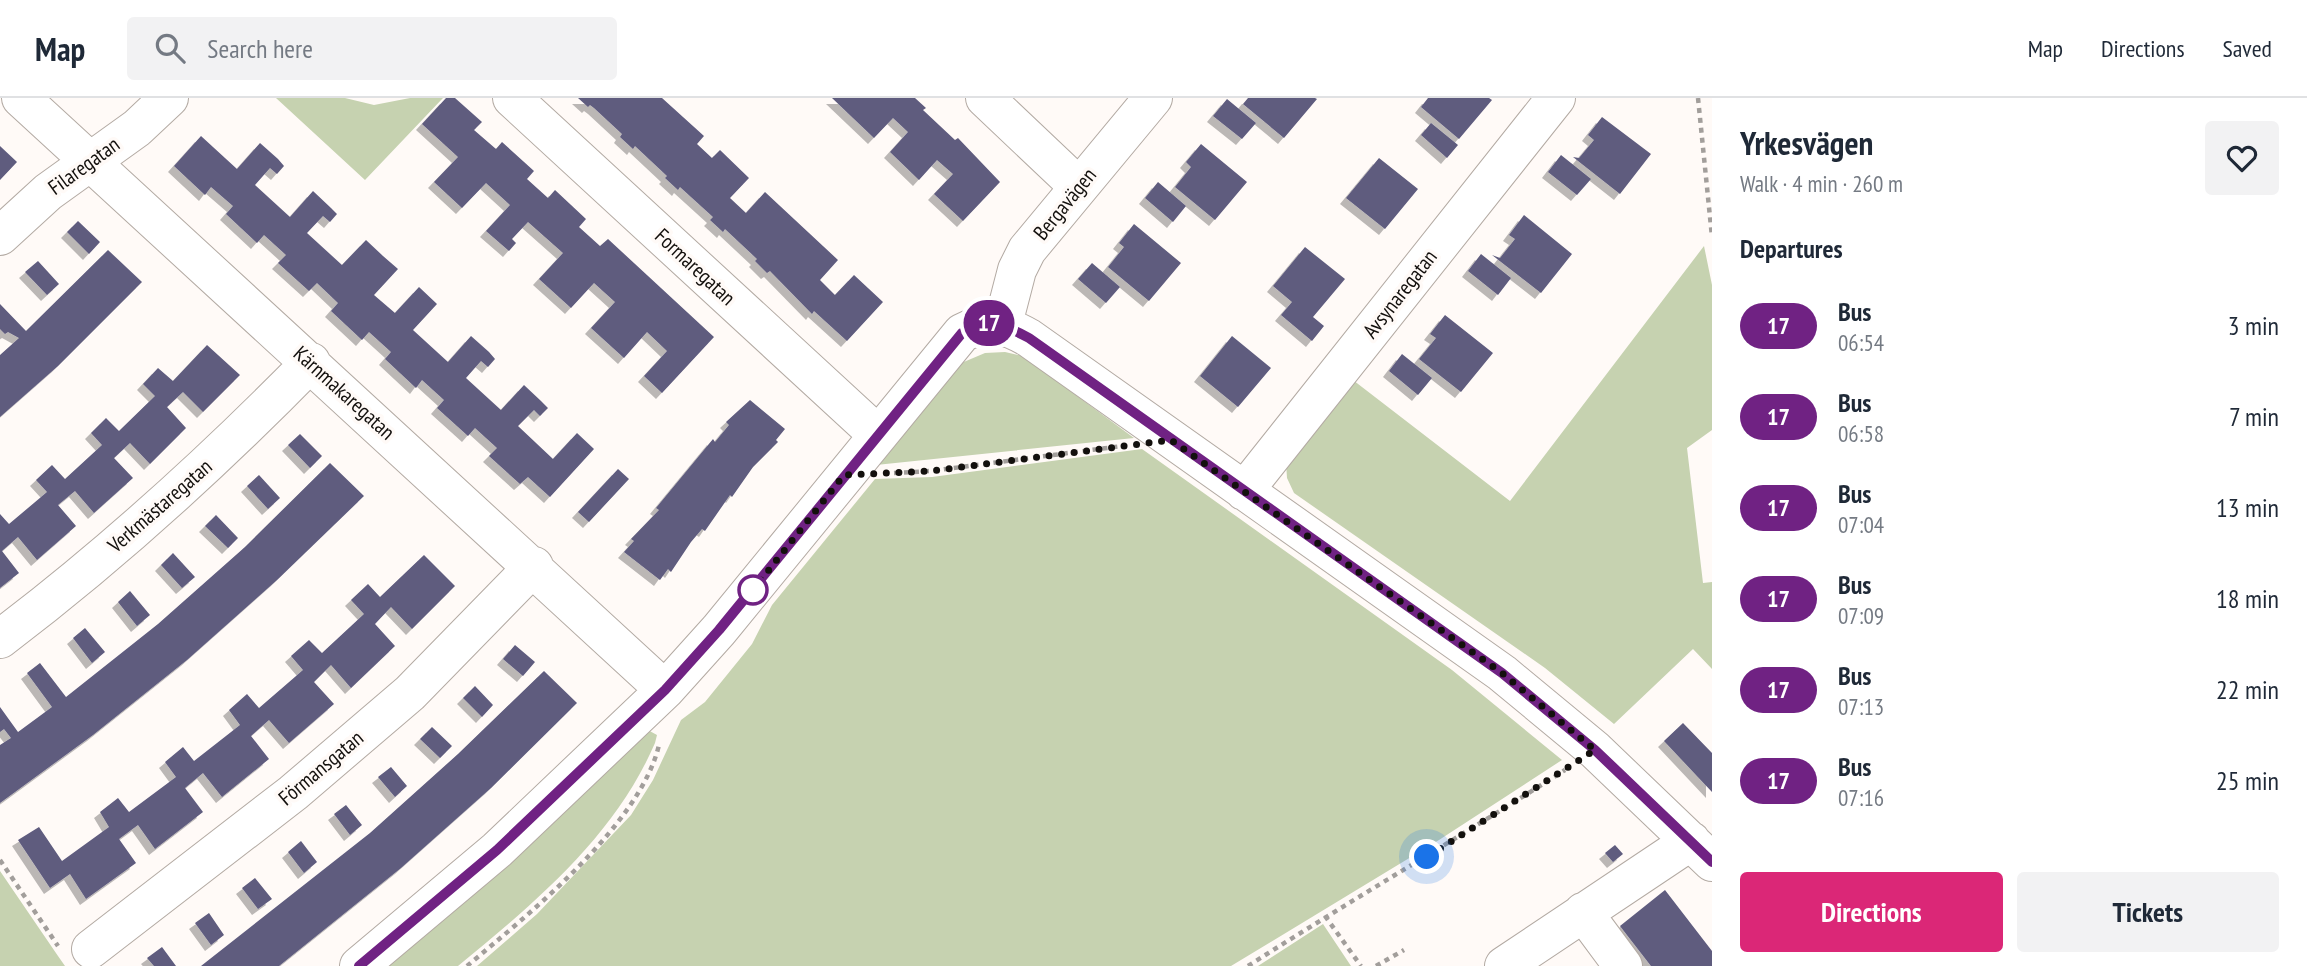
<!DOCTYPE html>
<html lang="en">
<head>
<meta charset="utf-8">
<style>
  :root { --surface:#fff; --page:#f2f2f3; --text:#1f2937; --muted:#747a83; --line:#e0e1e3; --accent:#db2777 }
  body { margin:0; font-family:"PT Sans Narrow",sans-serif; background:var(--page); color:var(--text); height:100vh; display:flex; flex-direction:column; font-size:26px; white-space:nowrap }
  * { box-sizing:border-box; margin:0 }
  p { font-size:23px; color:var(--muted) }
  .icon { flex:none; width:38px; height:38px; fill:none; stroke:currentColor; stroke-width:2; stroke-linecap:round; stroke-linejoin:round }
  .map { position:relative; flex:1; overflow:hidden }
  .side { display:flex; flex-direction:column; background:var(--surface); width:595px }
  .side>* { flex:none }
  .badge { padding:0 14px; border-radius:23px; font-size:24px; line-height:46px }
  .you { position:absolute; width:35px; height:35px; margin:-18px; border:5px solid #fff; border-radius:50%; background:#1a73e8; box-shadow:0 0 0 10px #1a73e833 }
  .map>.badge { position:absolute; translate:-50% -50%; box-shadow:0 0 0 4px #fff }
  h2 { padding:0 28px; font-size:26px; line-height:63px }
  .round { display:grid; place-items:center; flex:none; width:74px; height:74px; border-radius:7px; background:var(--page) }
  .summary { display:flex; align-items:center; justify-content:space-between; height:119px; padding:0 28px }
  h1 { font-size:33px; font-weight:700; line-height:52px }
  .primary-button { display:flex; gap:14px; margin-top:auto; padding:14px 28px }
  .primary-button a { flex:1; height:80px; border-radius:7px; background:var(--accent); color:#fff; font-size:28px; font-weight:700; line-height:80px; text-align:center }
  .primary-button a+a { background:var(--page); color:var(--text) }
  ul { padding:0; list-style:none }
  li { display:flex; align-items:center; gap:21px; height:91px; padding:0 28px }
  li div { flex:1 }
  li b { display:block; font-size:26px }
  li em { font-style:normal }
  li .badge { min-width:77px; font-weight:700; text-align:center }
  header { display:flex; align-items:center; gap:42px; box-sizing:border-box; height:98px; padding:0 35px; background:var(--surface); border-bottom:2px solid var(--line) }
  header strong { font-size:33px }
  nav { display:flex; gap:38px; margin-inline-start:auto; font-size:24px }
  .search { width:490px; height:63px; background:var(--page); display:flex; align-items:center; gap:18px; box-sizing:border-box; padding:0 24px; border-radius:7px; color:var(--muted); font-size:26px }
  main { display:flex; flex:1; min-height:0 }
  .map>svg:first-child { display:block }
  .green { fill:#c6d2b0 }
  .building { fill:#5e5b7e; filter:url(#shadow) }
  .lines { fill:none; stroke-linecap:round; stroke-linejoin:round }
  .minor-casing { stroke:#b3aaa3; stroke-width:40 }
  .path { stroke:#a29e9b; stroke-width:4.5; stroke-dasharray:5 5; stroke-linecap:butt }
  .minor { stroke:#fff; stroke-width:38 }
  .line-casing { stroke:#fff; stroke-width:16 }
  .line { stroke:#702283; stroke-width:10 }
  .walk { stroke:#13100d; stroke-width:7; stroke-dasharray:0 12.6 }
  .stop-dot { fill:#fff; stroke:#702283; stroke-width:3.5 }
  .labels { text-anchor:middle; stroke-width:7; stroke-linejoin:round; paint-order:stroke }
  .street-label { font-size:21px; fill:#13100d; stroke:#fffaf7 }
</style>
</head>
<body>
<header>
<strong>Map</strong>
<div class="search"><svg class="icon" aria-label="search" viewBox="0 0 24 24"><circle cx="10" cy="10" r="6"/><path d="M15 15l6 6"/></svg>Search here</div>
<nav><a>Map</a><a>Directions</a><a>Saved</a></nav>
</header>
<main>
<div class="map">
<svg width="1712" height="868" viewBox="0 0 1712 868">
  <defs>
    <filter id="shadow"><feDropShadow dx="-6" dy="6" stdDeviation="0" flood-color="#0004"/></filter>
  </defs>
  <rect width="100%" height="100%" fill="#fffaf7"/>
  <path class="green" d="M276 0H345L374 7 410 0H443L365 82Z
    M1704 148 1712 187V332L1687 350 1703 485 1712 484V571L1693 551 1614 626 1545 570 1294 395 1287 380 1286 365 1349 279 1510 403Z
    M1005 254 1023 258 1134 340 876 367 959 266 985 255Z
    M1142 351 1452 572 1562 662 1439 742 1231 868H477L537 816 631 717 653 682 681 622 705 604 752 546 772 507 875 381 932 379Z
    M646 631 657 637 655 645C615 738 535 805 458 868H386Z
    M0 773 58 858 65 868H0Z
    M1323 826 1351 868H1258L1261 866Z"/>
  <path class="building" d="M446 0H455L482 24 474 32 496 51 502 44 534 73 527 81 548 100 555 92 586 121 579 129 600 148 608 141 714 239 662 295 644 278 667 253 647 234 624 260 591 230 615 204 594 185 571 210 539 181 563 155 528 124 512 141 516 145 509 153 486 133 510 107 486 85 462 110 434 84 458 59 422 26Z
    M578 0H662L704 38 697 46 712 60 720 52 749 80 730 100 746 115 765 94 838 162 820 182 835 197 854 177 883 204 847 243 814 213 812 216 770 173 767 175 755 163 757 161 725 131 723 134 710 122 713 119 680 89 678 92 665 80 667 78 635 48 633 51 620 39 622 36 594 10 590 7 588 9Z
    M832 0H915L926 10 923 12 955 42 958 40 1000 84 963 123 934 96 953 76 937 62 919 82 890 54 908 34 893 20 874 40Z
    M1248 0H1315L1317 1 1284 40 1243 6Z
    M1428 0H1489L1492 2 1459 41 1421 9Z
    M1227 1 1256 25 1242 41 1213 18Z
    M1602 19 1651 56 1620 96 1573 59 1579 60 1594 42 1588 37Z
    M1431 25 1458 47 1447 60 1421 37Z
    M201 38 237 71 260 45 278 61 284 68 277 76 270 70 255 87 290 119 313 93 331 110 337 116 330 124 323 118 307 135 342 167 366 142 383 158 398 171 374 197 395 215 419 189 437 206 413 232 448 264 471 238 489 254 495 261 488 269 481 263 466 280 501 312 524 287 541 303 548 310 540 318 534 312 518 328 553 361 577 335 594 351 550 399 528 379 520 386 489 358 497 350 475 330 468 338 437 310 444 302 422 282 416 290 385 261 391 254 369 234 362 242 331 213 338 205 317 185 309 193 278 165 286 157 264 137 257 145 226 116 233 108 211 89 205 97 174 68Z
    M1201 46 1247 84 1215 122 1175 89 1191 69 1186 64Z
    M0 48 17 64 0 82Z
    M1561 57 1591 81 1577 97 1548 74Z
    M1379 60 1418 91 1385 131 1346 100Z
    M1158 84 1186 108 1173 124 1145 100Z
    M1524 117 1572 156 1541 195 1492 157 1500 160 1515 141 1509 137Z
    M78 123 100 144 89 156 67 134Z
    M1134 126 1181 165 1149 203 1108 169 1124 149 1119 145Z
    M1305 149 1345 181 1313 219 1324 228 1312 243 1281 217 1292 204 1273 188Z
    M108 152 142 184 58 268 0 319V257L19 240 8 234 5 236 0 231V206L26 233Z
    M1481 156 1511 180 1498 197 1468 173Z
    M38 163 59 186 47 197 25 174Z
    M1092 165 1120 189 1106 205 1078 181Z
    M1445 217 1493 255 1461 294 1419 261 1436 240 1430 236Z
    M1232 238 1271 270 1238 309 1200 278Z
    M207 247 240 277 203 314 183 294 167 309 186 330 150 366 130 345 114 360 133 380 94 415 75 393 58 407 76 428 37 462 18 439 2 453 19 475 0 490V416L9 426 47 394 36 382 52 367 65 381 102 347 91 335 106 320 119 333 155 298 143 286 158 270 173 283Z
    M1402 256 1432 280 1418 297 1389 273Z
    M750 302 785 331 776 342 778 344 753 369 732 399 730 397 705 433 702 431 691 444 671 474 668 471 660 482 624 454 634 443 631 441 659 412 656 410 713 341 715 344 729 327 726 324Z
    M300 336 322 358 310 370 288 347Z
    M330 365 364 398 277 482 187 562 93 637 0 705V647L11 640 4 631 0 634V609L18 634 52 609 27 575 40 565 66 599 158 526 245 449Z
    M618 371 629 381 589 424 578 414Z
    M259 377 280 400 268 411 247 388Z
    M216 417 238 440 228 450 205 428Z
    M173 455 195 479 182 490 161 467Z
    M424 457 455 488 412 531 391 509 375 526 395 548 351 590 331 567 314 584 334 606 289 645 269 622 251 638 269 661 222 699 203 675 185 690 203 714 155 751 138 727 119 741 136 765 86 801 70 776 50 790 18 742 39 729 62 763 109 729 100 714 118 700 129 714 176 679 165 664 183 649 194 663 240 627 229 612 247 596 259 610 303 572 291 558 309 542 322 555 364 516 351 502 368 486 380 499Z
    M130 493 150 517 137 528 118 504Z
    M85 530 105 554 92 565 73 540Z
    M515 547 535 564 523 578 503 561Z
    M544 573 577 605 491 690 401 770 279 868H201L370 735 458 656Z
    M475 588 493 607 482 619 463 600Z
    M1683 625 1712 655V694L1664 643Z
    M432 629 452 648 440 660 420 641Z
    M391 669 407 688 395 699 378 679Z
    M346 707 362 727 350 737 334 716Z
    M301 743 317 764 304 775 288 754Z
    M1615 747 1623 756 1613 764 1605 755Z
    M255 780 272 801 258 811 242 790Z
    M1665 792 1712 853V868H1651L1620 828Z
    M209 815 224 837 211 847 195 825Z
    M162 849 176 868H154L147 860Z"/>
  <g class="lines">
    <defs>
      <path id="minor" d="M21 0 665 592
        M512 0 878 337
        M985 0 1079 89
        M0 138 48 94 137 30 169 0
        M1003 226 1017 172 1027 152 1153 0
        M1244 393 1556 0
        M0 541C111 457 214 363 311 264
        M1583 814 1623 868
        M91 851 293 695 410 595 534 468
        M359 868 497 752 665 592 719 532 962 235C988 222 1005 226 1029 240L1502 575 1595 652 1712 764
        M1504 868 1691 743"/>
    </defs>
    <use href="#minor" class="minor-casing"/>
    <path class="path" d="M1698 0 1712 139
      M894 375 931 373 1122 348
      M0 762 58 848
      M1325 818 1361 868
      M467 868C529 816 640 727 659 647
      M1248 868C1353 801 1460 739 1565 672
      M1376 868 1404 852"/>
    <use href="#minor" class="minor"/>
  </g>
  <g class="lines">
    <defs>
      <path id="line" d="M359 868 497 752 665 592 719 532 962 235C989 222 1004 226 1029 240L1502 575 1595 652 1712 764"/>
    </defs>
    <use href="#line" class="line-casing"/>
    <use href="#line" class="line"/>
    <path class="walk" d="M753 492 844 377 931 373 1171 342 1502 575 1595 652 1427 759"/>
  </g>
  <circle class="stop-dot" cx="753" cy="492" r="14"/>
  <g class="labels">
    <g class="street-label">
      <text transform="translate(84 68) rotate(-36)" y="7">Filaregatan</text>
      <text transform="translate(1065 106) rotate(-51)" y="7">Bergavägen</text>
      <text transform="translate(695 169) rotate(43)" y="7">Formaregatan</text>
      <text transform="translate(1400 196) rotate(-52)" y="7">Avsynaregatan</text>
      <text transform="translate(344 295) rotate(42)" y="7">Kärnmakaregatan</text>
      <text transform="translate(160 408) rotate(-41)" y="7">Verkmästaregatan</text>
      <text transform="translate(321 670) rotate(-40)" y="7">Förmansgatan</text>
    </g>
  </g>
</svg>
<div class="you" style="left:1427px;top:759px"></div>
<b class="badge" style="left:989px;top:225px;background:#702283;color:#fff">17</b>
</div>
<section class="side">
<div class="summary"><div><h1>Yrkesvägen</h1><p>Walk · 4 min · 260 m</p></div><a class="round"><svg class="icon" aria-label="heart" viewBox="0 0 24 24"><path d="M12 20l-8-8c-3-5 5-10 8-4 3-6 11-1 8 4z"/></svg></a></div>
<h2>Departures</h2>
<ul>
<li><span class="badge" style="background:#702283;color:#fff">17</span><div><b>Bus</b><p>06:54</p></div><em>3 min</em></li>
<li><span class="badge" style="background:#702283;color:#fff">17</span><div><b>Bus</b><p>06:58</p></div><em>7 min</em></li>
<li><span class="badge" style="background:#702283;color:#fff">17</span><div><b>Bus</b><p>07:04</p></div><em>13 min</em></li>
<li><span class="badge" style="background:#702283;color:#fff">17</span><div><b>Bus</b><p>07:09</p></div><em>18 min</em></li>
<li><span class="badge" style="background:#702283;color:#fff">17</span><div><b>Bus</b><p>07:13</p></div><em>22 min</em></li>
<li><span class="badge" style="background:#702283;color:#fff">17</span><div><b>Bus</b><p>07:16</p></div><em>25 min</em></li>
</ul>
<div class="primary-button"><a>Directions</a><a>Tickets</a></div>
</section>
</main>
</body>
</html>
